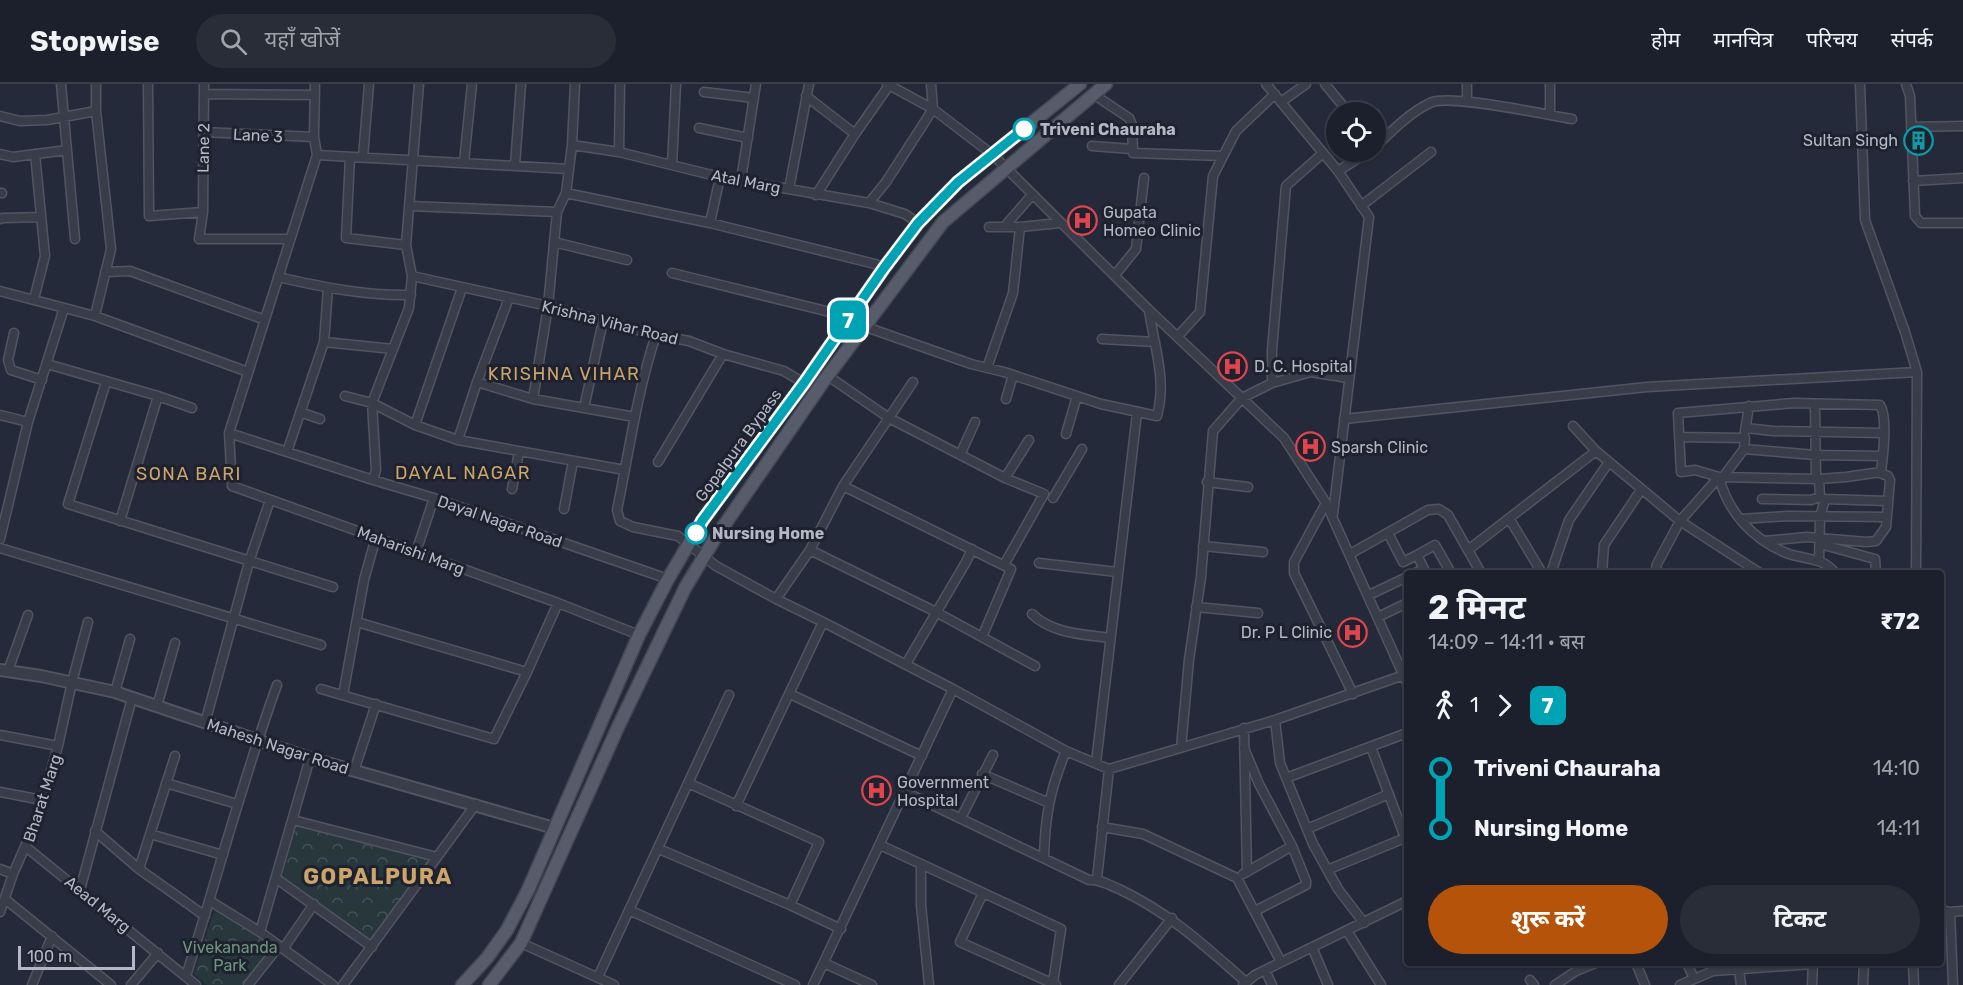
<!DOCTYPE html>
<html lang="hi">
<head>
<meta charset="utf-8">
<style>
  :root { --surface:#1c202c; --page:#292d38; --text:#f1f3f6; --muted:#a0a3a9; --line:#3a3e48; --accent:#b45309 }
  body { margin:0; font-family:Rubik,"Noto Sans Devanagari",sans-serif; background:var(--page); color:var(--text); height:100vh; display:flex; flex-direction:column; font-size:22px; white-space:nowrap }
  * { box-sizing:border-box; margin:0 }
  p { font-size:20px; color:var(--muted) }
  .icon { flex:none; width:33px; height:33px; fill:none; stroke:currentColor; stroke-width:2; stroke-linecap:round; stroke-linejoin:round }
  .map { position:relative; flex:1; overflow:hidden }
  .drawer { position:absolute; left:1404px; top:486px; width:540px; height:396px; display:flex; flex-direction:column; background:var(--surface); border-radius:6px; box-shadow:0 2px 4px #0004,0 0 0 2px var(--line) }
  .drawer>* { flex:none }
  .badge { padding:0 12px; border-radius:9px; font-size:21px; line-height:39px }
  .tools { position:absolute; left:1326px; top:18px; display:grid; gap:12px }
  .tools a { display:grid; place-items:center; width:60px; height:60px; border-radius:50%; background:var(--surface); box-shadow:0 2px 4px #0004,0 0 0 2px var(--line); font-size:30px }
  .scale { position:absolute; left:18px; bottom:15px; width:117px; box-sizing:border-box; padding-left:6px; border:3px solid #b4b8c6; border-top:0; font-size:16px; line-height:21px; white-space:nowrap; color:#b4b8c6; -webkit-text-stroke:4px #1e222f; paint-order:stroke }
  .map>.badge { position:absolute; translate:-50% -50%; box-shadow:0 0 0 3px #fff }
  .legs { display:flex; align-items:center; gap:9px; height:66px; padding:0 24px; font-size:20px }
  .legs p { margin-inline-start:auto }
  .summary { display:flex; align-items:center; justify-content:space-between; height:102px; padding:0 24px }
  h1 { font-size:33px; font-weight:700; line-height:45px }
  .action { display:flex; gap:12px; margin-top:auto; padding:12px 24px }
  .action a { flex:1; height:69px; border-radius:36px; background:var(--accent); color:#fff; font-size:24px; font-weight:700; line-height:69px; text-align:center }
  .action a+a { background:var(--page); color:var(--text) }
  ul { padding:0 24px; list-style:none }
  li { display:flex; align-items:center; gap:21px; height:60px; font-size:22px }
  li i { display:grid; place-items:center; width:9px; height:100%; margin:0 8px; background:currentColor }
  li i::after { content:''; width:15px; height:15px; margin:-8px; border:4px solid; border-radius:50%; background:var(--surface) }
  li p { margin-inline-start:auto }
  li:first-child i { background:linear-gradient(#0000 50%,currentColor 0) }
  li:last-child i { background:linear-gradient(currentColor 50%,#0000 0) }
  header { display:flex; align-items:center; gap:36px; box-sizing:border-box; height:84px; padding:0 30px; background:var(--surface); border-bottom:2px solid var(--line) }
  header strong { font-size:28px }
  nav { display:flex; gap:33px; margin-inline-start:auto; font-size:21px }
  .search { width:420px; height:54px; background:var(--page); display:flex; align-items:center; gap:15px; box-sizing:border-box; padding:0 21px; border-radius:33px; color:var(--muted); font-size:22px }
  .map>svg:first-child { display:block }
  .forest { fill:url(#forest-crowns) }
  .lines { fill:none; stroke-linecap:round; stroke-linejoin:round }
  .minor-casing { stroke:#515562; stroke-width:11 }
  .tertiary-casing { stroke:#515562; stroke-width:14 }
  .primary-casing { stroke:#424653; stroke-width:15 }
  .minor { stroke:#393d4a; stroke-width:8 }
  .tertiary { stroke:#393d4a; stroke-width:10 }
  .primary { stroke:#575c6a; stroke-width:12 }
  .line-1-casing { stroke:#fff; stroke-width:14 }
  .line-1 { stroke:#00a3b4; stroke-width:9 }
  .stop-1-dot { fill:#fff; stroke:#00a3b4; stroke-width:3 }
  .labels { text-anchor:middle; stroke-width:6; stroke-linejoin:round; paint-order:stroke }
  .stop-label { font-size:16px; font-weight:bold; fill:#b4b8c6; stroke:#1e222f; text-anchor:start }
  .street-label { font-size:16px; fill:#b4b8c6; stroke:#1e222f }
  .poi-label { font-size:16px; fill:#b4b8c6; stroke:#1e222f; text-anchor:start }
  .park-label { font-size:16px; fill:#6d957d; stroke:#1e222f }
  .neighbourhood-label { font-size:18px; letter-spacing:1.5px; fill:#cba56a; stroke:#1e222f }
  .district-label { font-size:22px; font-weight:bold; letter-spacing:1.5px; fill:#cba56a; stroke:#1e222f }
</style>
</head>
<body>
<header>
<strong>Stopwise</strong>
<div class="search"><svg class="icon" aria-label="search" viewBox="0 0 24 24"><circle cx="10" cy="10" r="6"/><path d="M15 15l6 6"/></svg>यहाँ खोजें</div>
<nav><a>होम</a><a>मानचित्र</a><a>परिचय</a><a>संपर्क</a></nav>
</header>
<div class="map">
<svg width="1963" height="901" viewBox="0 0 1963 901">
  <defs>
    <pattern id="forest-crowns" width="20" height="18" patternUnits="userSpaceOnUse" patternTransform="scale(1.5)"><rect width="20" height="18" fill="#28373c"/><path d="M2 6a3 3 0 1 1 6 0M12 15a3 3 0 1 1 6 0" fill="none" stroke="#455257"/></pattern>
  </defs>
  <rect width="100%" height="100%" fill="#252a3a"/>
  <path class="forest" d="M297 739 429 775 371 857 282 794Z
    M217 826 273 864 243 901H207L194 890 213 831Z"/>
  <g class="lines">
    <defs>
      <path id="minor" d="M61 0 75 155
        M148 0 149 132 203 128
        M204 0 203 128 199 155H290
        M315 0 314 53 317 71 229 349 232 402 558 519 639 551
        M931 0 933 25 993 71 1149 226 1284 354 1326 419 1407 599
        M1266 0 1338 87 1369 133 1333 430
        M1325 0 1348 28
        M1467 0V17
        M1860 0 1865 136 1905 248 1917 288
        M1906 0 1910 12 1915 132 1921 139H1963
        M704 8 754 14
        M204 10 315 11
        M1093 10 1129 34 1132 41 1133 69 1223 72
        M806 12 855 50
        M1281 18 1306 0
        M1550 31V0
        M0 32 20 37 47 36 96 27
        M1911 43 1963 42
        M699 44 748 54
        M203 48 314 53
        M572 61 619 68 720 93 869 119 905 130 918 139
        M1092 62 1132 65
        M1376 62C1392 47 1409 29 1430 19 1447 9 1547 31 1572 35
        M619 68 620 0
        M0 70 13 73 67 66
        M317 71 569 85
        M350 73 346 154 406 161
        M363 73 369 0
        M464 78 472 0
        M515 81 521 0
        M672 81 676 0
        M1338 87 1368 68
        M741 96 756 0
        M1913 97 1963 94
        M789 105 809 0
        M0 109H2
        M566 109 710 139 875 180 884 184
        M816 111 855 50 890 0
        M869 119 886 98 933 25 887 0
        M409 122 557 128
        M1361 122 1431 68
        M0 135 3 134 41 133
        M710 139 720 93
        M989 143H1020
        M1004 143 1032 111
        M554 158 627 176
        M105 188 130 187 265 236
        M672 189 850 233
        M1115 191 1136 165 1144 94
        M412 192 548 222 656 251 689 257 723 270 784 287 804 299
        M278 193C322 203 366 212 411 211
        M0 207 95 232 248 288
        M34 215 45 172 35 70
        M95 232 111 165 96 27V0
        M866 243 971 280 1004 288 1101 320 1157 332C1167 296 1154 262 1149 226
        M14 249 8 276 11 286 42 296
        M656 251C637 308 629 368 617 426L620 437 633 443 678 452 716 482 776 515 823 538 953 605 1066 667 1109 685 1275 636 1404 591
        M1178 252 1200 228 1213 92 1236 47 1275 10
        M1102 255 1155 258
        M324 258 393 265
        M47 280 158 312 192 324
        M987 284 1013 209 1020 143 1060 139
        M828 292 889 334 1005 394 1044 410 1004 481
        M106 298 68 420 333 503
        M477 298 533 315 635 333
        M1272 299V266L1286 102 1323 69
        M345 312 372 319 415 341 458 356 625 386
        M533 315 548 222 557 128 566 109 572 61 575 0
        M1006 315 1013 291
        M1794 319 1880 321C1888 334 1883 372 1881 388L1846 393 1819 395 1719 393 1695 386 1681 388 1678 329Z
        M1815 321 1816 394
        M584 324 603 237
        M300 328 320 335
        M0 331 28 338
        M1344 335 1647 303 1917 288 1916 489
        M415 341 462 204
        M1573 342 1596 367 1680 437 1760 489
        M1746 344 1773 347 1884 349
        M1745 347 1749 322
        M229 349 373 396 434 414 668 495
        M1066 350 1077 312
        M1679 353 1745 354 1744 365 1723 393
        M458 356 477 298 509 214
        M1744 365 1815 371 1882 372
        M287 368 324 258 328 204
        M960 371 975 338
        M658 378 723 270
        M1005 394 1029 356
        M1819 395 1820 413 1825 415 1820 433 1819 477
        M373 396 376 386 372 319 409 224 412 192 406 161 419 0
        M1207 398 1248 403
        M843 402 913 298
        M512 405 519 368
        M1053 414 1082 365
        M1762 415 1811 416 1820 413
        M1825 415 1888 417
        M1326 419 1294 478V489L1353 610
        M564 425 573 377
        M1509 434 1542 489
        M1740 435 1788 432 1887 433
        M120 437 158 312
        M1388 449 1403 478 1417 471 1424 485 1415 489
        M0 455 28 338 64 224
        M1764 457 1807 453 1866 458 1876 457 1886 443 1890 396 1888 392 1880 389
        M1820 460 1875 475 1876 489
        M1203 462 1263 468
        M0 464 321 561
        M810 466 936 528 1035 582
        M1468 466 1596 367
        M416 468 434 414
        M1350 470 1428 426 1439 425 1448 431 1481 489
        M1417 471 1435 461 1451 489
        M1039 479 1117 488
        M1551 489 1569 436 1609 378
        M1602 489 1604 461 1641 406
        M1655 489 1657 480 1680 437 1719 393C1728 429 1754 457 1789 470 1804 475 1825 474 1835 489
        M1369 511 1407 493
        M776 515 810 466 843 402 1011 485 982 553
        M1196 523 1258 529
        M1032 530C1053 550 1082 550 1110 554
        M1378 533 1407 519
        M357 538 527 588
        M906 580 966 478 972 465
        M8 587 28 531
        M321 605 494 655 527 588 558 519
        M115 608 130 555
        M790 610 922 672
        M343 611 364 496 376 453
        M157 622 175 559
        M1275 636 1280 679 1313 760 1338 805 1364 839
        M205 639 249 478 270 416
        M1244 644 1247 788
        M0 651 58 662
        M1371 663 1407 759
        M1181 664 1189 576 1201 493 1213 347 1242 314 1272 299 1311 288 1348 294
        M1244 664 1259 700 1292 762 1306 797V801L1255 827
        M1096 679 1137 329
        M354 687 376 620
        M982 690 1049 719
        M1286 694 1407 649
        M166 699 237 720
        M688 699 819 758 790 821
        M0 708 42 716
        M905 708 1089 796C1100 795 1109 801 1119 805 1170 829 1205 862 1246 898
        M736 722 823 538
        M961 734 993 671
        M293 736 437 773
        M1102 743 1143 750 1237 794 1281 878
        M1307 745 1389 710
        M95 747 139 785 205 832
        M150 750 223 771
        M880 761 1061 845 1053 899
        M26 763 196 901
        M659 765 790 821 841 845
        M1044 774C1045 732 1050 705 1066 667
        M921 780V821L929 901
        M0 785 13 790
        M139 785 175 672
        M1327 786 1405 754
        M1243 790 1292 762
        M277 795 372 863
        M1097 795 1109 685
        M80 806 132 614
        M983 809 960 858 1056 901
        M5 815 111 901
        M210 817 260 848 333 901
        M629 826 795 901
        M1941 826 1950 828 1953 901
        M0 828 13 790 37 735 58 662 72 598 88 538
        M1950 828 1963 827
        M1347 847 1381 901
        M260 848 310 674
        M521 859 614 901
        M1312 863 1328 901
        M283 865 314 820
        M824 879 872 901
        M1636 879 1645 901
        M1687 879 1694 895
        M1913 879 1914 901
        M1739 885 1741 901
        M1265 886 1272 901
        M186 892C217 795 242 697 277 601
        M598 893 729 611
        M1530 896 1534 901
        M32 901 52 852
        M131 901 158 869
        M248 901 279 862
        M343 901 476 720
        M813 901 953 605
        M1119 901 1172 834
        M1243 901 1255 891 1407 817
        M1555 901 1576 887 1596 879
        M1680 901 1713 887 1813 880
        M1812 901 1813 879
        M1863 901 1864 879"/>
      <path id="tertiary" d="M0 586 41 592 115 608 310 674 554 744"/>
      <path id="primary" d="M462 901 487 874 507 846 528 806 639 551 668 495 702 437 804 299 884 184 918 139 958 98 1080 0
        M489 901 521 859 618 643 685 504 714 456 823 298 943 138 1106 0"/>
    </defs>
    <use href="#minor" class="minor-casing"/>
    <use href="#tertiary" class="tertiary-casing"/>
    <use href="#primary" class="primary-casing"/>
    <use href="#minor" class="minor"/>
    <use href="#tertiary" class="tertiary"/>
    <use href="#primary" class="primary"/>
  </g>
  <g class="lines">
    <defs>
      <path id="line-1" d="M696 449 702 437 804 299 884 184 918 139 958 98 1024 45"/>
    </defs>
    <use href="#line-1" class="line-1-casing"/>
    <use href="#line-1" class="line-1"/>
  </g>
  <defs>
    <symbol id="building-ring" viewBox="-11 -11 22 22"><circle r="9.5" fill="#1e222f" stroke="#0f9aa8" stroke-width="1.5"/><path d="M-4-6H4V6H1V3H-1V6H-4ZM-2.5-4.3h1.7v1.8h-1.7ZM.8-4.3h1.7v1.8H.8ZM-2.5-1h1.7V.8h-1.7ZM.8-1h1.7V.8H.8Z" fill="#0f9aa8"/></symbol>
    <symbol id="hospital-ring" viewBox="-11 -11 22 22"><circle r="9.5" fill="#1e222f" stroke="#e0444e" stroke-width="1.5"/><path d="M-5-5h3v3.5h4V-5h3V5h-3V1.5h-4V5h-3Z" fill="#e0444e"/></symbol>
  </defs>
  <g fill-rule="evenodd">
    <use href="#building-ring" x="1902" y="40" width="33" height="33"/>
    <use href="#hospital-ring" x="1066" y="120" width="33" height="33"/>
    <use href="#hospital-ring" x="1216" y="266" width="33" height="33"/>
    <use href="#hospital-ring" x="1294" y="346" width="33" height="33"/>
    <use href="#hospital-ring" x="1336" y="532" width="33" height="33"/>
    <use href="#hospital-ring" x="860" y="690" width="33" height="33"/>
  </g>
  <g class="stop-1-dot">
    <circle cx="1024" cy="45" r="10"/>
    <circle cx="696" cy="449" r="10"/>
  </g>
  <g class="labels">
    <g class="stop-label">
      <text x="1040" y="51">Triveni Chauraha</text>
      <text x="712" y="455">Nursing Home</text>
    </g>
    <g class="street-label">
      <text transform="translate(258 51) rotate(3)" y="6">Lane 3</text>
      <text transform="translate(203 64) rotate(-89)" y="6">Lane 2</text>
      <text transform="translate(746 97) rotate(11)" y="6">Atal Marg</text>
      <text transform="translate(610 238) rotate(14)" y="6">Krishna Vihar Road</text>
      <text transform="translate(738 361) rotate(-54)" y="6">Gopalpura Bypass</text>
      <text transform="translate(500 437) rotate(19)" y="6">Dayal Nagar Road</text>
      <text transform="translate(411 466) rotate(20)" y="6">Maharishi Marg</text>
      <text transform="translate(278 662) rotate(18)" y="6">Mahesh Nagar Road</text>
      <text transform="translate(42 714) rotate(-72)" y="6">Bharat Marg</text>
      <text transform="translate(98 820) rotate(39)" y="6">Aead Marg</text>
    </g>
    <g class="poi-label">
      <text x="1898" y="62" text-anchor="end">Sultan Singh</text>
      <text x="1103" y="134">Gupata<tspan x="1103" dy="18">Homeo Clinic</tspan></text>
      <text x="1254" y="288">D. C. Hospital</text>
      <text x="1331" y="369">Sparsh Clinic</text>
      <text x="1332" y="554" text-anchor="end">Dr. P L Clinic</text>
      <text x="897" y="704">Government<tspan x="897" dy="18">Hospital</tspan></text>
    </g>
    <g class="park-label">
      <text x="230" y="869">Vivekananda<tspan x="230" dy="18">Park</tspan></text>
    </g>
    <g class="neighbourhood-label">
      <text x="564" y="296">KRISHNA VIHAR</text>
      <text x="463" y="395">DAYAL NAGAR</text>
      <text x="189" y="396">SONA BARI</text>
    </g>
    <g class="district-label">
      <text x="378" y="800">GOPALPURA</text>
    </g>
  </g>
</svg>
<div class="tools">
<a><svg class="icon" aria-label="locate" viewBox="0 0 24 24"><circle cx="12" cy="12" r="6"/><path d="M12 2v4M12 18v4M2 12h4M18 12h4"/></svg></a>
</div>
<div class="scale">100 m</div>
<b class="badge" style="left:848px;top:236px;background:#00a3b4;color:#fff">7</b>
<section class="drawer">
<div class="summary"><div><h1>2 मिनट</h1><p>14:09 – 14:11 · बस</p></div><b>₹72</b></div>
<div class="legs"><svg class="icon" aria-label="walk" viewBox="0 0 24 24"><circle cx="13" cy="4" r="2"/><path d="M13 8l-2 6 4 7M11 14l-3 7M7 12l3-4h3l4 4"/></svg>1<svg class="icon" aria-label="forward" viewBox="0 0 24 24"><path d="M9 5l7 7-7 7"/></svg><b class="badge" style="background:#00a3b4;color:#fff">7</b></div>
<ul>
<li><i style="color:#00a3b4"></i><b>Triveni Chauraha</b><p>14:10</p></li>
<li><i style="color:#00a3b4"></i><b>Nursing Home</b><p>14:11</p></li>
</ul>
<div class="action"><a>शुरू करें</a><a>टिकट</a></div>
</section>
</div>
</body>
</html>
